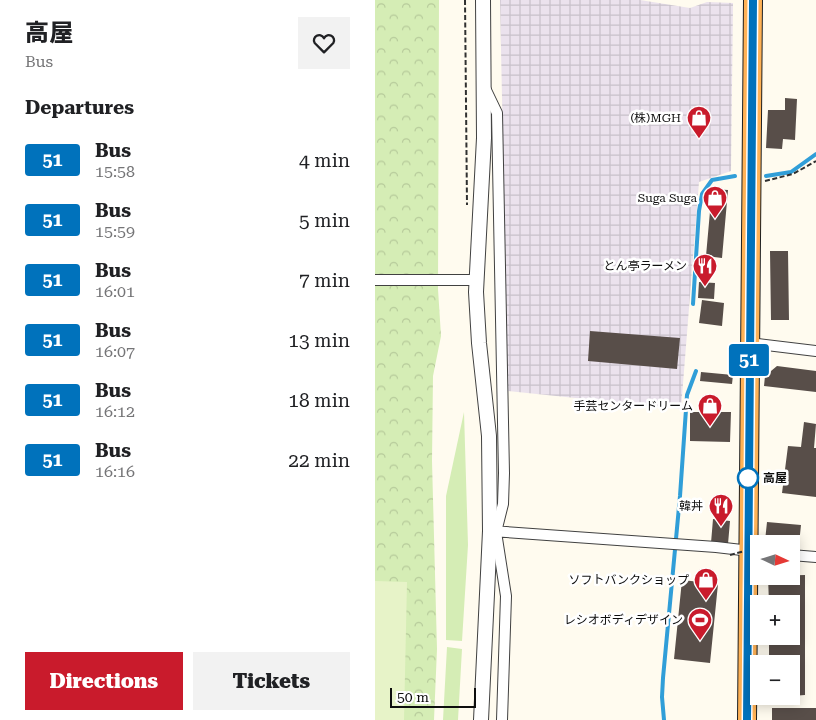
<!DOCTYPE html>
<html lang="en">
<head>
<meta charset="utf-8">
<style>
  :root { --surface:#fff; --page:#f2f2f2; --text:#202124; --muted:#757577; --accent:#c91b2c }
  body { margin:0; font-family:"Roboto Serif","Noto Sans JP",serif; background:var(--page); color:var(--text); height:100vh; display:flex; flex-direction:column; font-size:19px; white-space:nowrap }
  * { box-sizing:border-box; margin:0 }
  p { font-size:16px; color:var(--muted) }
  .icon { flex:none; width:28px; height:28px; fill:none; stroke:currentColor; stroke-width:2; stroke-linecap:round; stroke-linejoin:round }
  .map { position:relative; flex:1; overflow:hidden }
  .side { display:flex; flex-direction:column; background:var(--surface); width:375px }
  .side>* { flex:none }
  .badge { padding:0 10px; border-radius:4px; font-size:18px; line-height:32px }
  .needle { width:32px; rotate:94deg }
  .controls { position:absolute; left:375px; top:535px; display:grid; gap:10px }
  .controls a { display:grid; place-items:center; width:50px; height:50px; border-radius:0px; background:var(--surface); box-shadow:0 2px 12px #0003; font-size:25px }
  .scale { position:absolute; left:15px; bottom:12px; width:86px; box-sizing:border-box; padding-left:5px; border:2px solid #0e0e0e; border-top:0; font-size:14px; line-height:18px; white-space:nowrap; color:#0e0e0e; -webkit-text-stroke:4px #fff; paint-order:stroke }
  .map>.badge { position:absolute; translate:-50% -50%; box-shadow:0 0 0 2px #fff }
  h2 { padding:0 25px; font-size:19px; line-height:45px }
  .round { display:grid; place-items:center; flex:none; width:52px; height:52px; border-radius:0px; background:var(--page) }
  .headline { display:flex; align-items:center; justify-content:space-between; height:85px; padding:0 25px }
  h1 { font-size:24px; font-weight:800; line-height:38px }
  .action { display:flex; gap:10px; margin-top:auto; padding:10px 25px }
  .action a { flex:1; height:58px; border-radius:0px; background:var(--accent); color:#fff; font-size:20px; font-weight:800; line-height:58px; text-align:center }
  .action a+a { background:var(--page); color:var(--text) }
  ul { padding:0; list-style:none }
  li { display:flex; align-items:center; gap:15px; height:60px; padding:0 25px }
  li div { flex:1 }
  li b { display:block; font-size:19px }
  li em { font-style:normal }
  li .badge { min-width:55px; font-weight:700; text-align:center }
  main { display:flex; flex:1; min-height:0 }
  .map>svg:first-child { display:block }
  .industrial { fill:url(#industrial-grid) }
  .grass { fill:#d5edb5 }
  .park { fill:url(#park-crowns) }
  .pitch { fill:#e7f3c8 }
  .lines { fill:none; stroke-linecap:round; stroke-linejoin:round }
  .stream { stroke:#309ed8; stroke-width:4 }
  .building { fill:#584e49 }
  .minor-casing { stroke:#414141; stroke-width:12 }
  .tertiary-casing { stroke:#414141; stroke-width:16 }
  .trunk-casing { stroke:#1f1f1f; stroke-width:20 }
  .path { stroke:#303030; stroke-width:2; stroke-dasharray:5 2.5; stroke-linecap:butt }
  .minor { stroke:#fff; stroke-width:10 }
  .tertiary { stroke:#fff; stroke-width:14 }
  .trunk { stroke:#ffb256; stroke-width:18 }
  .path-bridge { stroke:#303030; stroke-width:2; stroke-dasharray:5 2.5; stroke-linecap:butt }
  .line-casing { stroke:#fff; stroke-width:11 }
  .line { stroke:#0072bc; stroke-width:8 }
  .stop-dot { fill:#fff; stroke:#0072bc; stroke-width:2.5 }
  .labels { text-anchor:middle; stroke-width:5; stroke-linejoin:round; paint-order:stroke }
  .poi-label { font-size:12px; fill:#0e0e0e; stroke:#fff; text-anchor:end }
  .stop-label { font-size:12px; font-weight:bold; fill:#0e0e0e; stroke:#fff; text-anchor:start }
</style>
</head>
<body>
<main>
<section class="side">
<div class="headline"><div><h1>高屋</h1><p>Bus</p></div><a class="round"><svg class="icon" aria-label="heart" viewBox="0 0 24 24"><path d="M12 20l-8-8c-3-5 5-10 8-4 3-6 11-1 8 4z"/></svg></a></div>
<h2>Departures</h2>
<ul>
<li><span class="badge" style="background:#0072bc;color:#fff">51</span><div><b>Bus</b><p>15:58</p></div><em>4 min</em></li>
<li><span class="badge" style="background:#0072bc;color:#fff">51</span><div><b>Bus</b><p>15:59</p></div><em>5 min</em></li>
<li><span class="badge" style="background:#0072bc;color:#fff">51</span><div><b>Bus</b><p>16:01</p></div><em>7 min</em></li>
<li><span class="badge" style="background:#0072bc;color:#fff">51</span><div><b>Bus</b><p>16:07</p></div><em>13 min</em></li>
<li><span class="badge" style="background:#0072bc;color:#fff">51</span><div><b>Bus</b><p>16:12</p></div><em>18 min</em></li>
<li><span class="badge" style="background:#0072bc;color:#fff">51</span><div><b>Bus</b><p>16:16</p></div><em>22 min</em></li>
</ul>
<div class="action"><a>Directions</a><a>Tickets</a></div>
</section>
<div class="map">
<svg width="441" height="720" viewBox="0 0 441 720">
  <defs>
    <pattern id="industrial-grid" width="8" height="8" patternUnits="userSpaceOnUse" patternTransform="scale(1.25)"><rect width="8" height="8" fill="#ebe2ed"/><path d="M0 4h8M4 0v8" fill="none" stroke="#c8c1ca"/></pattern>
    <pattern id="park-crowns" width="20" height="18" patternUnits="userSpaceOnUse" patternTransform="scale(1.25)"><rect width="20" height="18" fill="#d5edb5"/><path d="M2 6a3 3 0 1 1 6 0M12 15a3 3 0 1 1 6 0" fill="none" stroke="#b6ca9a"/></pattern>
  </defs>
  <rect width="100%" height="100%" fill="#fffbef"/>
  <path class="industrial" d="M125 0H265L315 8 332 2 358 3 356 171 324 182 306 409 133 391Z"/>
  <path class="grass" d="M89 412 93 545 87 641 71 640V496Z
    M72 647 87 649 83 720H68Z"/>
  <path class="park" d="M0 0H64L63 289 66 336 58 376 57 461 62 649 59 720H0Z"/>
  <path class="pitch" d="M0 581 32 582 29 720H0Z"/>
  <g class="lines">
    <path class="stream" d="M391 176 416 172 441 154
      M318 304 324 211 327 194 337 180 360 176
      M289 720 287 697 288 678 305 496 312 395 321 371"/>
  </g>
  <path class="building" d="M410 98 422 99 420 140 408 139 407 149 391 148 393 110H410Z
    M337 189 353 190 347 258 331 256Z
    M395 251H413L414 320H396Z
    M324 282 340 283 339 299 323 298Z
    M327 300 349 303 347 326 324 323Z
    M215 331 305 338 302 369 213 361Z
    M402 366 441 371V392L389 386 390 376Z
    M326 372 358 375 357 384 325 381Z
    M315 412H356L355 442 315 441Z
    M429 422 441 424 439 448H441V497L407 493 413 446 426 447Z
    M338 519 355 521 353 544 336 543Z
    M392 522 426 525 424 544 390 541Z
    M430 575V695L416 696V664H394V636H416V604H394L393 576Z
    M307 580 343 584 335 663 299 659Z
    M397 708H441V720H397Z"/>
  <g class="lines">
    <defs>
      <path id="minor" d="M110 88 122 113 129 473 128 504 121 532 131 596 127 720
        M0 280H101
        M375 343 441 351
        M116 531 341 547 384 552
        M416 555 441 557"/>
      <path id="tertiary" d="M106 720 115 531 114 436 104 343 101 292 109 138 108 0"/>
      <path id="trunk" d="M372 720 378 0"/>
    </defs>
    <use href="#minor" class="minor-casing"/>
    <use href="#tertiary" class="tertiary-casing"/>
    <use href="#trunk" class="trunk-casing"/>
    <path class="path" d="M90 0 92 205
      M390 181 418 174 441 161"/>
    <use href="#minor" class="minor"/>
    <use href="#tertiary" class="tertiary"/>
    <use href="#trunk" class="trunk"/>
    <path class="path-bridge" d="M355 555 384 547"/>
  </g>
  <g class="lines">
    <defs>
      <path id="line" d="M372 720 378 0"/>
    </defs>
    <use href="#line" class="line-casing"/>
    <use href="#line" class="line"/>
  </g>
  <defs>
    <symbol id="shop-pin" viewBox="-11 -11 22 30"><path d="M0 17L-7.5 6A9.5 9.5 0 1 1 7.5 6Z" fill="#c91b2c" stroke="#fff"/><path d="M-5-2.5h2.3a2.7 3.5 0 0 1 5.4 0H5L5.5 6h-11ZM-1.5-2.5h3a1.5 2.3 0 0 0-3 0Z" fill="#fff"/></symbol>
    <symbol id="restaurant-pin" viewBox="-11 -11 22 30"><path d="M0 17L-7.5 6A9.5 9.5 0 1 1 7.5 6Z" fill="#c91b2c" stroke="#fff"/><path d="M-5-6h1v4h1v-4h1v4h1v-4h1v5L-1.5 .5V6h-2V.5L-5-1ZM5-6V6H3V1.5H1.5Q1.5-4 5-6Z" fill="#fff"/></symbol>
    <symbol id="stadium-pin" viewBox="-11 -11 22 30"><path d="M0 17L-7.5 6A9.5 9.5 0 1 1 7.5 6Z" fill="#c91b2c" stroke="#fff"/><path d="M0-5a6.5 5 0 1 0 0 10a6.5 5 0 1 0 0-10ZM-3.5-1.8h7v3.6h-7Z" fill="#fff"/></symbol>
  </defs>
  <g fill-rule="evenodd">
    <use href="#shop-pin" x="310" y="104" width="28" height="38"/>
    <use href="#shop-pin" x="326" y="184" width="28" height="38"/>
    <use href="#restaurant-pin" x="316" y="252" width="28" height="38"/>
    <use href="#shop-pin" x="321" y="392" width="28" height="38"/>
    <use href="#restaurant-pin" x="332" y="492" width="28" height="38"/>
    <use href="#shop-pin" x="317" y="566" width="28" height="38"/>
    <use href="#stadium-pin" x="311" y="606" width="28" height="38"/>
  </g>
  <circle class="stop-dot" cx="373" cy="478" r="10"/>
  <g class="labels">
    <g class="poi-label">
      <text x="306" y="122">(株)MGH</text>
      <text x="322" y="202">Suga Suga</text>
      <text x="312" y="270">とん亭ラーメン</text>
      <text x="318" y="410">手芸センタードリーム</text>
      <text x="328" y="510">韓丼</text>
      <text x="314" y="584">ソフトバンクショップ</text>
      <text x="308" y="624">レシオボディデザイン</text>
    </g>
    <g class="stop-label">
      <text x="388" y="482">高屋</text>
    </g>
  </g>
</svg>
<div class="controls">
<a><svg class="needle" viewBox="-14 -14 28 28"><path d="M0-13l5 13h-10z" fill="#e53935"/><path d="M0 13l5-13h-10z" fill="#757577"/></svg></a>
<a>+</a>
<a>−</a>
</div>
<div class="scale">50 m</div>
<b class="badge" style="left:374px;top:360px;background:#0072bc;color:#fff">51</b>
</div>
</main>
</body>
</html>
